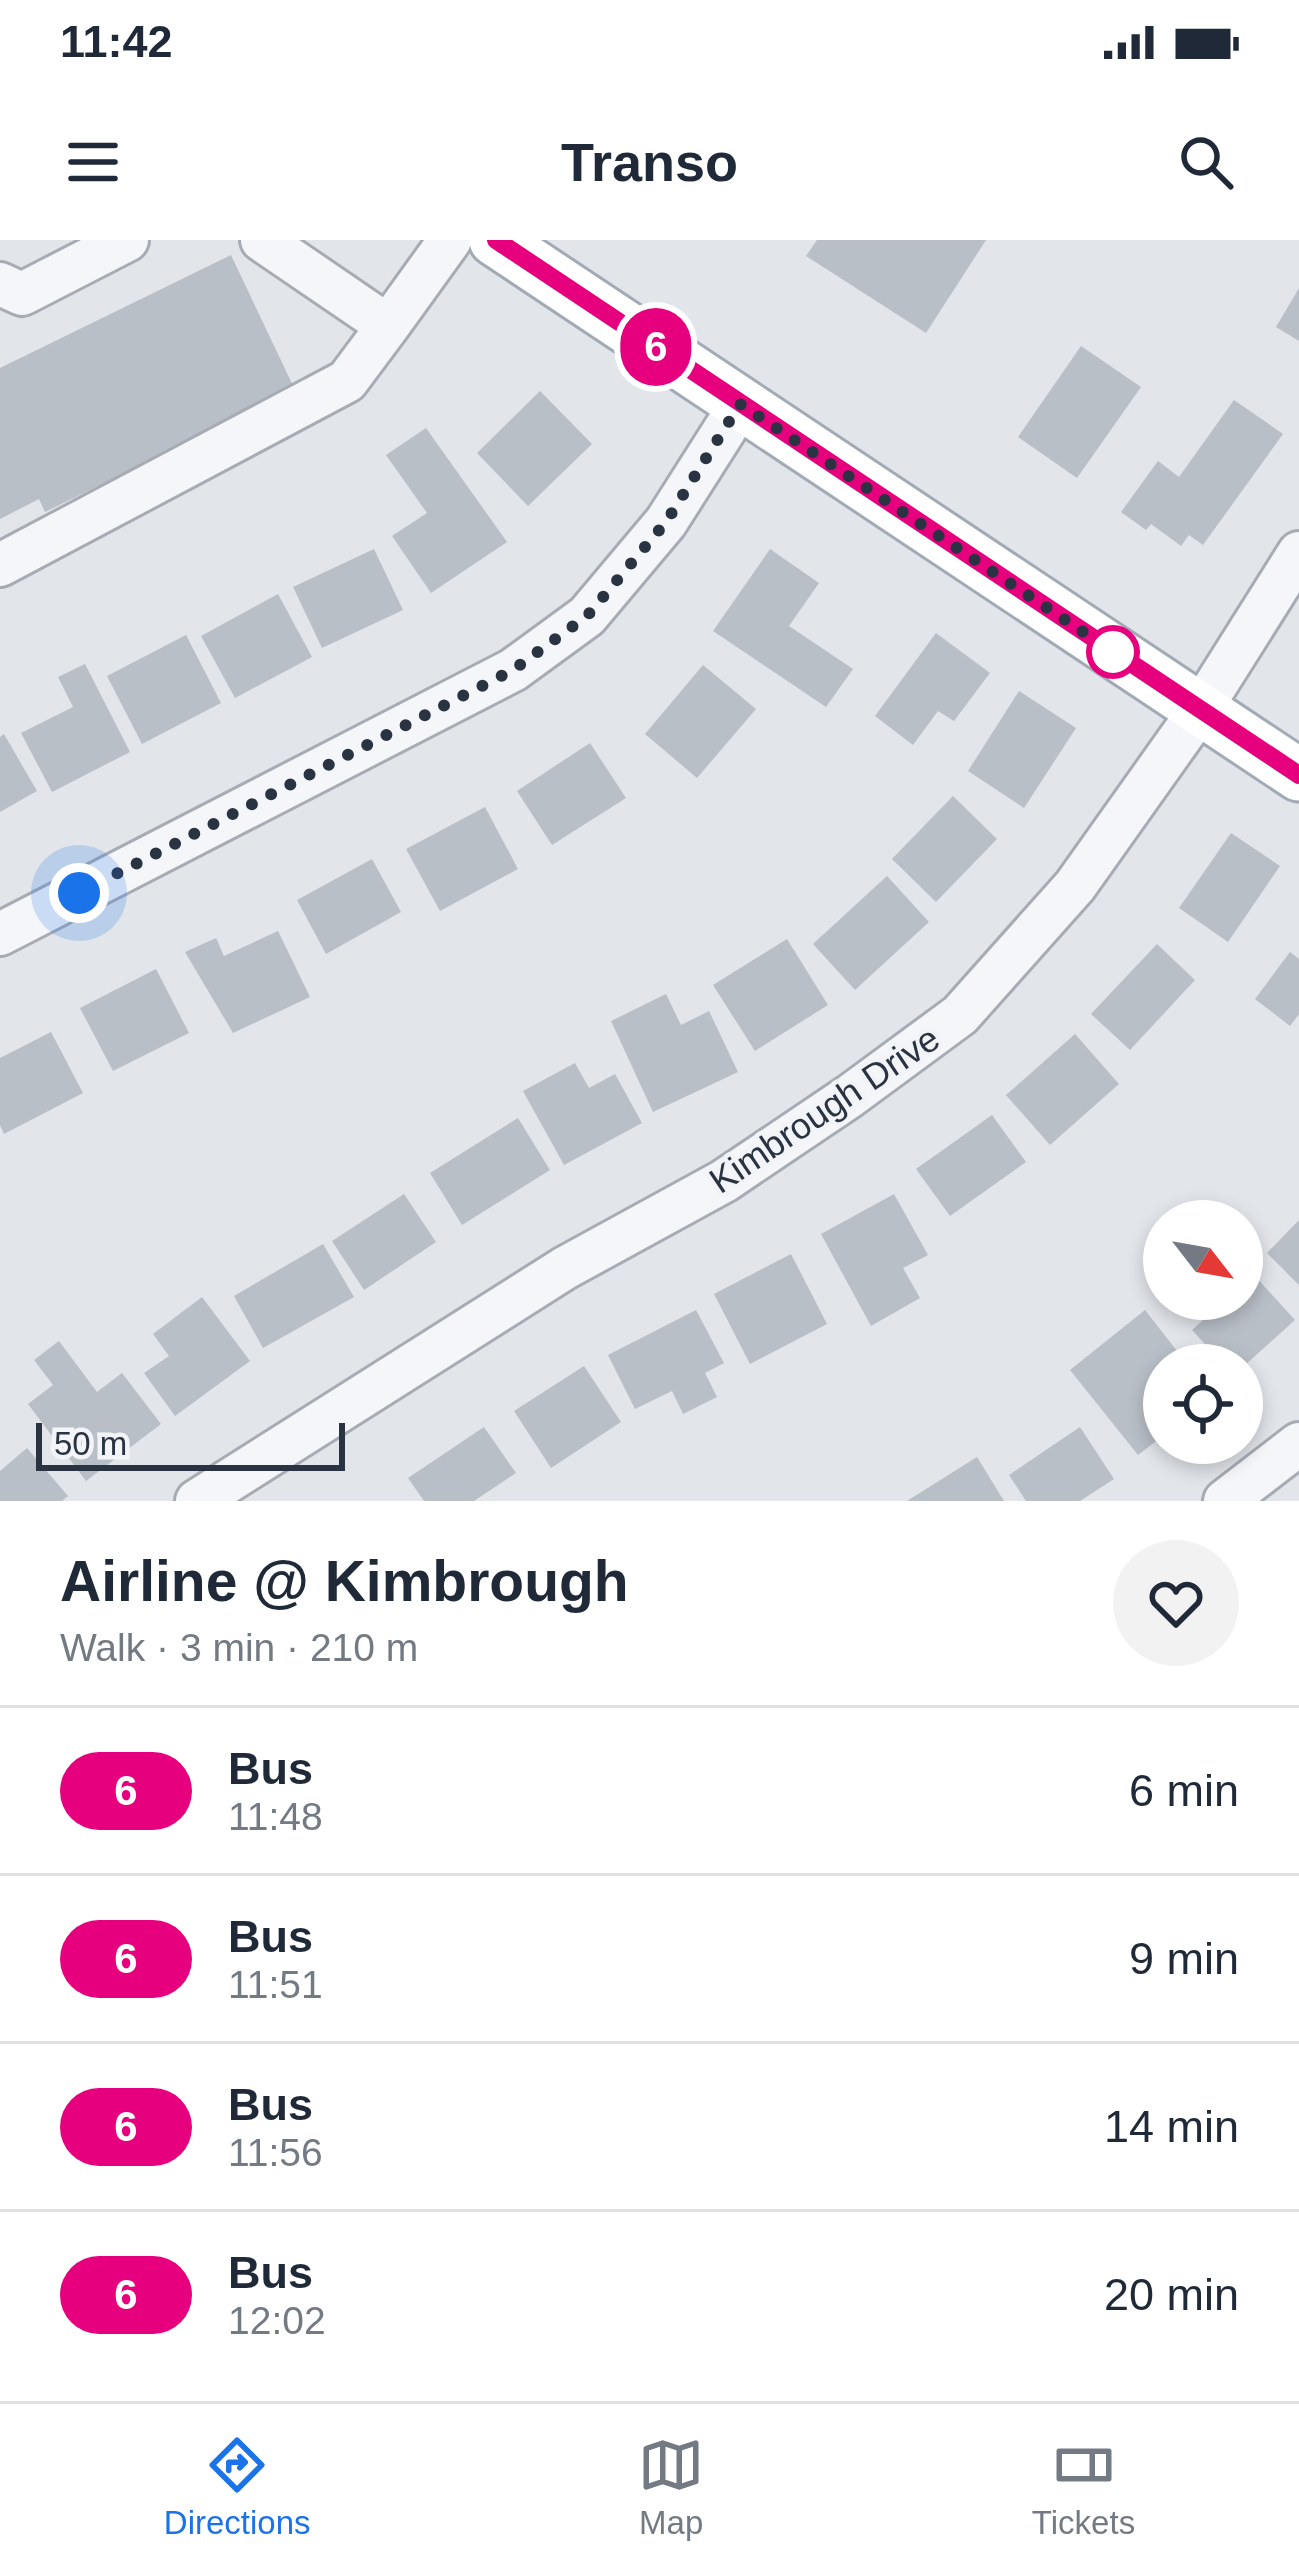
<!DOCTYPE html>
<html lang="en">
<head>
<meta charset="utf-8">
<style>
  :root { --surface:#fff; --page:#f2f2f3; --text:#1f2937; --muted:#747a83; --line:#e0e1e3; --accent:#1a73e8 }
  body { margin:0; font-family:Arial,sans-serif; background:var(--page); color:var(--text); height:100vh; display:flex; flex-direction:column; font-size:45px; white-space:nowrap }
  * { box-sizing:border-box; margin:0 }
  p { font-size:39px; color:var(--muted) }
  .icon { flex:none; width:66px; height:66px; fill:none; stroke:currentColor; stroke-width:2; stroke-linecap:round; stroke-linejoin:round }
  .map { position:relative; height:1261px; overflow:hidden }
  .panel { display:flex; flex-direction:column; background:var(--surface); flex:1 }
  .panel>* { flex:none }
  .badge { padding:0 24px; border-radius:39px; font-size:42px; line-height:78px }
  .needle { width:78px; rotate:121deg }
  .controls { position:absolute; left:1143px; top:960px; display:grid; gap:24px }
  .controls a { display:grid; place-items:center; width:120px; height:120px; border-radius:50%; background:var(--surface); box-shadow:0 6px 18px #0003; font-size:60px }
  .scale { position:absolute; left:36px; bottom:30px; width:309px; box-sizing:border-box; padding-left:12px; border:6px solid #2a3342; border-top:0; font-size:33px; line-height:42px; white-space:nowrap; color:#2a3342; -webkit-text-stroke:9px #f2f4f8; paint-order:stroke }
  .you { position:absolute; width:60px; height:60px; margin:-30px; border:9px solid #fff; border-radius:50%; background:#1a73e8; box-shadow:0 0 0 18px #1a73e833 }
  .map>.badge { position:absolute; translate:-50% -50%; box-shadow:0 0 0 6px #fff }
  .round { display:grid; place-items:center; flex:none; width:126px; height:126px; border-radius:63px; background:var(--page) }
  .overview { display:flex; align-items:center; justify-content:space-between; height:204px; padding:0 60px }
  h1 { font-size:57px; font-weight:600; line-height:90px }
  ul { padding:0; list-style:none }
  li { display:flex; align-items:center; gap:36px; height:168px; padding:0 60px; border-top:3px solid var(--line) }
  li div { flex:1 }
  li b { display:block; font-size:45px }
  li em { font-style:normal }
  li .badge { min-width:132px; font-weight:700; text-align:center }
  .status { display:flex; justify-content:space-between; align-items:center; height:84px; padding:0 60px; background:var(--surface); direction:ltr }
  .status svg { height:33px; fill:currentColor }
  header { display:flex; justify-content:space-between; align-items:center; height:156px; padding:0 60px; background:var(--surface); font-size:54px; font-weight:600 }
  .tabs { display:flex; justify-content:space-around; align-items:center; height:168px; border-top:3px solid var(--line); background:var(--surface); font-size:33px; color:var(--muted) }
  .tabs a { display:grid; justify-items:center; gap:6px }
  .tabs .on { color:var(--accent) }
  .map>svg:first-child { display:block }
  .building { fill:#b9bfc7 }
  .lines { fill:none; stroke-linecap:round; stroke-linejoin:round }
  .minor-casing { stroke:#a7acb4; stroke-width:48 }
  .major-casing { stroke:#a2aab6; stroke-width:57 }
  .minor { stroke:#f5f6f9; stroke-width:42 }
  .major { stroke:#fff; stroke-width:51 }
  .line-casing { stroke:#fff; stroke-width:27 }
  .line { stroke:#e6007e; stroke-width:18 }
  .walk { stroke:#2a3342; stroke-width:12; stroke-dasharray:0 21.6 }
  .stop-dot { fill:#fff; stroke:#e6007e; stroke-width:6 }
  .labels { text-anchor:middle; stroke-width:9; stroke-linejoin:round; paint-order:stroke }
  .street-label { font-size:36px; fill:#2a3342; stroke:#f2f4f8 }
</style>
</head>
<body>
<div class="status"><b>11:42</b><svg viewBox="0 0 49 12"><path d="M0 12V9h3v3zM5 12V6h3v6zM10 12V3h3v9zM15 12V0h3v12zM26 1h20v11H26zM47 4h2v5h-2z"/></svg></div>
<header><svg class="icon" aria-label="menu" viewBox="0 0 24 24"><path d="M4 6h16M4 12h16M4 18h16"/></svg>Transo<svg class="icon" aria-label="search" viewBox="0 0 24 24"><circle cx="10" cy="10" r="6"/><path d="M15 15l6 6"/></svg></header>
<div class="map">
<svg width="1299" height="1261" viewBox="0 0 1299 1261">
  <rect width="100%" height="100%" fill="#e2e5ea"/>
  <path class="building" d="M817 0H986L926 93 806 16Z
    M231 15 295 150 45 272 39 259 0 279V128Z
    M1299 48V101L1276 87Z
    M1081 106 1141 147 1077 238 1018 197Z
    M540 151 592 204 528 266 477 213Z
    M1234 160 1283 194 1203 305 1189 295 1181 306 1151 284 1146 290 1121 272 1158 221 1179 237Z
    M426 188 507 302 431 353 392 296 427 273 386 215Z
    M374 309 403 370 322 408 293 347Z
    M770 309 819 343 789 386 853 429 826 467 713 391Z
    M278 354 312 417 235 458 201 396Z
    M936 393 990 433 954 481 938 471 913 505 875 476Z
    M186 395 221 463 142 504 107 436Z
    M85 424 130 512 52 552 21 493 73 467 58 437Z
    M703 425 756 469 697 538 645 494Z
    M1019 451 1076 488 1024 568 968 531Z
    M4 494 37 551 0 572V497Z
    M590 503 626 558 552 605 517 551Z
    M953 556 997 599 936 662 892 619Z
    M485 567 518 629 440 671 406 609Z
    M1231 593 1280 626 1228 702 1179 668Z
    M372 619 401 672 326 714 297 660Z
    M887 636 929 682 855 750 813 704Z
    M278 691 310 757 233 793 185 712 216 698 224 716Z
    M787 699 828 765 755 811 713 745Z
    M1157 704 1195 740 1130 810 1091 774Z
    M1290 712 1299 719V774L1290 786 1255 759Z
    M156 729 189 793 113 831 80 768Z
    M666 754 681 785 709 771 738 832 653 872 611 781Z
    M51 792 83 853 4 894 0 885V818Z
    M1075 794 1119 844 1050 905 1006 855Z
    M575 823 589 848 615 834 642 883 564 925 523 851Z
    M992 875 1026 922 950 976 916 929Z
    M518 878 550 930 462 985 430 933Z
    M404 954 436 1002 364 1050 332 1001Z
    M894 954 928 1015 903 1028 920 1058 871 1086 821 994Z
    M1299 980V1045L1267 1013Z
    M323 1004 354 1057 263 1108 234 1056Z
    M791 1014 827 1084 750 1124 714 1054Z
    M1253 1034 1295 1080 1245 1125H1224L1192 1090 1226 1059H1242V1045Z
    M202 1057 250 1121 175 1176 144 1133 169 1116 153 1094Z
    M696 1070 724 1123 705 1133 717 1157 683 1174 672 1151 635 1169 608 1115Z
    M1145 1070 1188 1125H1164V1195L1138 1215 1070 1130Z
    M59 1101 97 1152 122 1133 161 1184 86 1241 28 1164 53 1145 34 1120Z
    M584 1126 621 1182 551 1228 514 1171Z
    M484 1187 516 1233 474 1261H424L408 1238Z
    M1080 1187 1114 1239 1080 1261H1026L1009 1235Z
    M27 1208 68 1256 62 1261H0V1231Z
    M977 1217 1004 1261H907Z"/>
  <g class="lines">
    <defs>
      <path id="minor" d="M262 0 388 86 450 0
        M0 44 22 54 127 0
        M0 325 347 141 388 86
        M0 694 513 430 587 376 666 282 741 164
        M197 1261 565 1028 724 941 850 856 960 775 1075 646 1200 470 1299 313
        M1225 1261 1299 1204"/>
      <path id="major" d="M495 0 1299 535"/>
    </defs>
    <use href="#minor" class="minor-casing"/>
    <use href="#major" class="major-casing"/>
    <use href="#minor" class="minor"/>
    <use href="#major" class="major"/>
  </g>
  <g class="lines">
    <defs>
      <path id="line" d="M496 0 1299 535"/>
    </defs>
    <use href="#line" class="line-casing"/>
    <use href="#line" class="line"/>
    <path class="walk" d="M79 653 513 430 587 376 666 282 740 164 1124 419 1113 412"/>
  </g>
  <circle class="stop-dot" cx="1113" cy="412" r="24"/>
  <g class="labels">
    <g class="street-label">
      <text transform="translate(824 869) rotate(-34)" y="13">Kimbrough Drive</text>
    </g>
  </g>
</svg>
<div class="controls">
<a><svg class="needle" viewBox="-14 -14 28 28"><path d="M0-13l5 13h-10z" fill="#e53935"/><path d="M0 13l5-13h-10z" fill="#747a83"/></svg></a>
<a><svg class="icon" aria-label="locate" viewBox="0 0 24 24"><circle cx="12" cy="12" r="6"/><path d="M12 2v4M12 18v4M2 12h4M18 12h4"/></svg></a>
</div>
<div class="scale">50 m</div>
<div class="you" style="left:79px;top:653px"></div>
<b class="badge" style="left:656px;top:107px;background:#e6007e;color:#fff">6</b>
</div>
<section class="panel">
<div class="overview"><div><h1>Airline @ Kimbrough</h1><p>Walk · 3 min · 210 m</p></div><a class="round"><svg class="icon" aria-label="heart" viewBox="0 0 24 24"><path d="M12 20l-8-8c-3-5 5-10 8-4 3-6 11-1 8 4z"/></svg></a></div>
<ul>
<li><span class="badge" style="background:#e6007e;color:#fff">6</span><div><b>Bus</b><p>11:48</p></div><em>6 min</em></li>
<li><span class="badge" style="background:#e6007e;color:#fff">6</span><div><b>Bus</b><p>11:51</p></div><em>9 min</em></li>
<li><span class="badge" style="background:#e6007e;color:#fff">6</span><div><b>Bus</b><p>11:56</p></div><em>14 min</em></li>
<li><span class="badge" style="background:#e6007e;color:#fff">6</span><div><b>Bus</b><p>12:02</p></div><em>20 min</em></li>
</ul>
</section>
<nav class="tabs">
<a class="on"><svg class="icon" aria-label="directions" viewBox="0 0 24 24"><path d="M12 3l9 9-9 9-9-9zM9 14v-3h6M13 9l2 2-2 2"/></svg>Directions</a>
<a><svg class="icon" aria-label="map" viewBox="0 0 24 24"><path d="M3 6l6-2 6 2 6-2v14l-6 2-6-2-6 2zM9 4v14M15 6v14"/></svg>Map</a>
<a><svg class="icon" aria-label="tickets" viewBox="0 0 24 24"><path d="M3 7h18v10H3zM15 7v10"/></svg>Tickets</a>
</nav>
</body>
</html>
